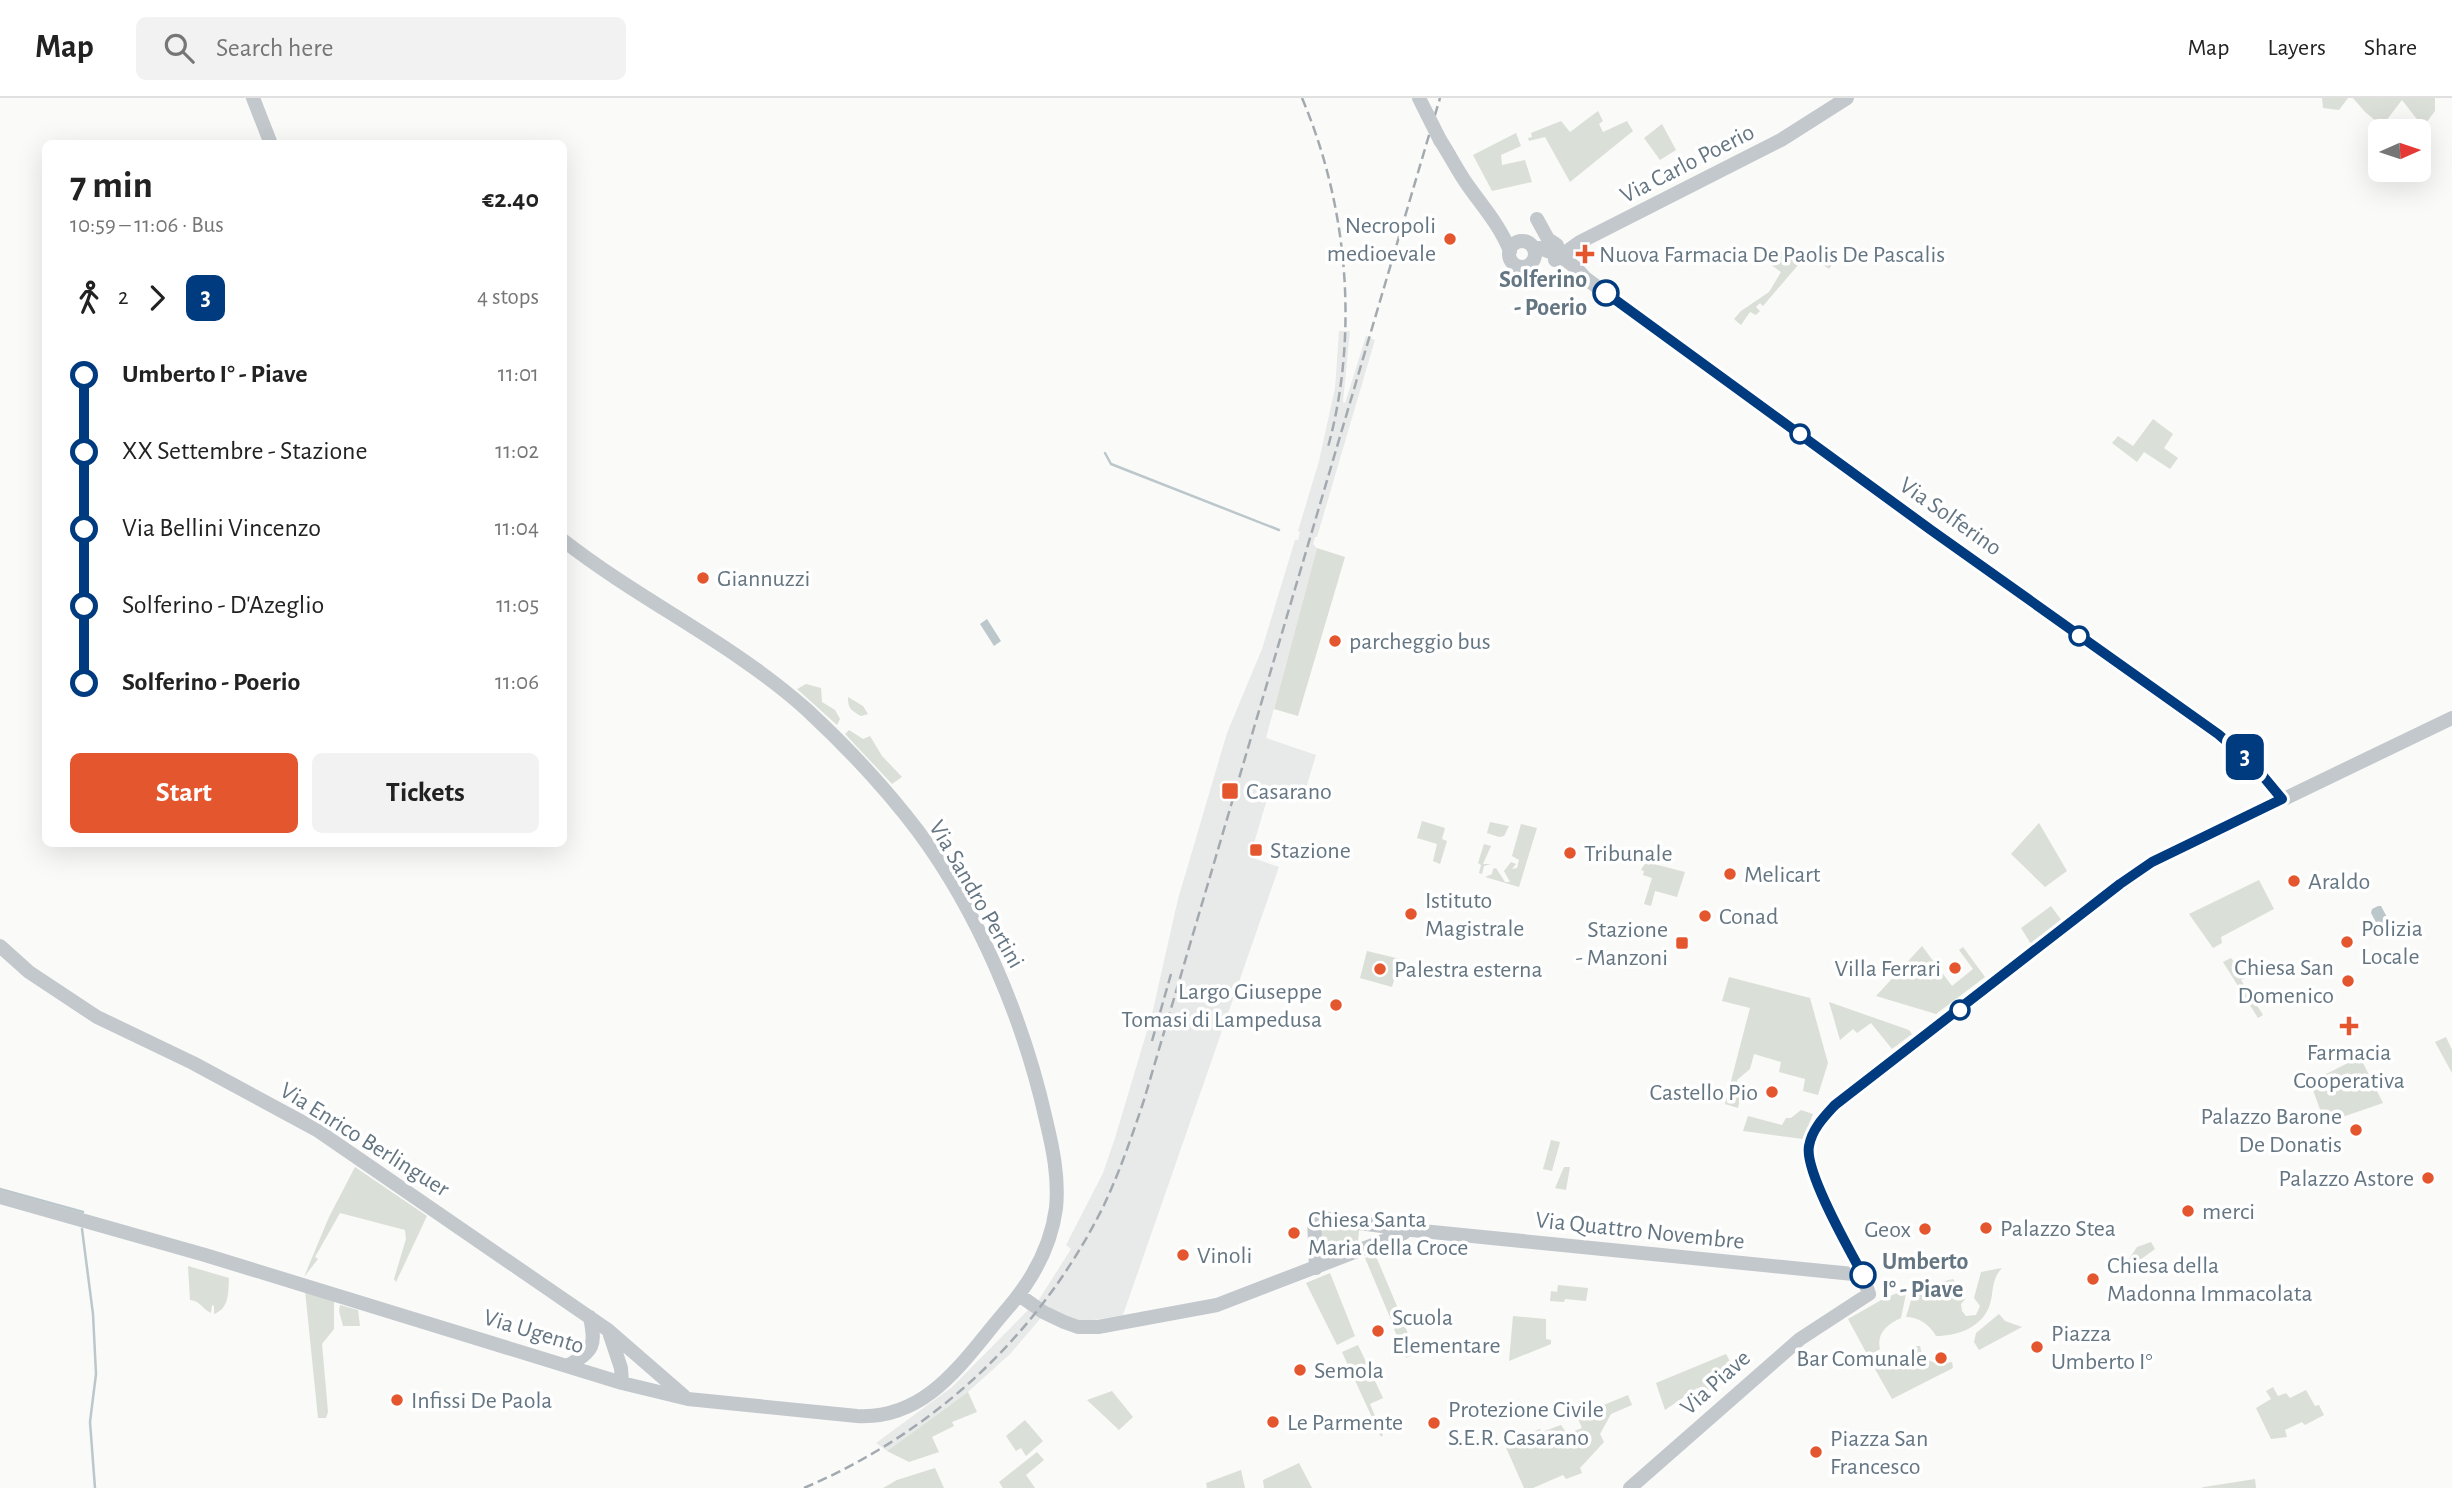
<!DOCTYPE html>
<html lang="en">
<head>
<meta charset="utf-8">
<style>
  :root { --surface:#fff; --page:#f2f2f2; --text:#222; --muted:#767676; --line:#e0e0e0; --accent:#e4572e }
  body { margin:0; font-family:"Alegreya Sans",sans-serif; background:var(--page); color:var(--text); height:100vh; display:flex; flex-direction:column; font-size:26px; white-space:nowrap }
  * { box-sizing:border-box; margin:0 }
  p { font-size:23px; color:var(--muted) }
  .icon { flex:none; width:38px; height:38px; fill:none; stroke:currentColor; stroke-width:2; stroke-linecap:round; stroke-linejoin:round }
  .map { position:relative; flex:1; overflow:hidden }
  .sheet { position:absolute; left:42px; top:42px; width:525px; height:707px; display:flex; flex-direction:column; background:var(--surface); border-radius:10px; box-shadow:0 7px 28px #0002 }
  .sheet>* { flex:none }
  .badge { padding:0 14px; border-radius:10px; font-size:24px; line-height:46px }
  .needle { width:46px; rotate:87deg }
  .buttons { position:absolute; left:2368px; top:21px; display:grid; gap:14px }
  .buttons a { display:grid; place-items:center; width:63px; height:63px; border-radius:10px; background:var(--surface); box-shadow:0 7px 28px #0002; font-size:35px }
  .map>.badge { position:absolute; translate:-50% -50%; box-shadow:0 0 0 4px #fff }
  .legs { display:flex; align-items:center; gap:10px; height:77px; padding:0 28px; font-size:23px }
  .legs p { margin-inline-start:auto }
  .overview { display:flex; align-items:center; justify-content:space-between; height:119px; padding:0 28px }
  h1 { font-size:38px; font-weight:700; line-height:52px }
  .button { display:flex; gap:14px; margin-top:auto; padding:14px 28px }
  .button a { flex:1; height:80px; border-radius:10px; background:var(--accent); color:#fff; font-size:28px; font-weight:700; line-height:80px; text-align:center }
  .button a+a { background:var(--page); color:var(--text) }
  ul { padding:0 28px; list-style:none }
  li { display:flex; align-items:center; gap:24px; height:77px; font-size:26px }
  li i { display:grid; place-items:center; width:10px; height:100%; margin:0 9px; background:currentColor }
  li i::after { content:''; width:18px; height:18px; margin:-9px; border:5px solid; border-radius:50%; background:var(--surface) }
  li p { margin-inline-start:auto }
  li:first-child i { background:linear-gradient(#0000 50%,currentColor 0) }
  li:last-child i { background:linear-gradient(currentColor 50%,#0000 0) }
  header { display:flex; align-items:center; gap:42px; box-sizing:border-box; height:98px; padding:0 35px; background:var(--surface); border-bottom:2px solid var(--line) }
  header strong { font-size:33px }
  nav { display:flex; gap:38px; margin-inline-start:auto; font-size:24px }
  .search { width:490px; height:63px; background:var(--page); display:flex; align-items:center; gap:18px; box-sizing:border-box; padding:0 24px; border-radius:10px; color:var(--muted); font-size:26px }
  .map>svg:first-child { display:block }
  .built { fill:#e8e9e9 }
  .green { fill:#dadfd7 }
  .water { fill:#bbc7cb }
  .lines { fill:none; stroke-linecap:round; stroke-linejoin:round }
  .stream { stroke:#bbc7cb; stroke-width:2.5 }
  .tertiary { stroke:#c3c8cc; stroke-width:14 }
  .rail { stroke:#a2aab0; stroke-width:2.5; stroke-dasharray:10 5; stroke-linecap:butt }
  .tertiary-bridge { stroke:#c3c8cc; stroke-width:14 }
  .line-1-casing { stroke:#fff; stroke-width:16 }
  .line-1 { stroke:#003b80; stroke-width:10 }
  .poi-dot { fill:#e4572e; stroke:#fff; stroke-width:2.5 }
  .stop-1-dot { fill:#fff; stroke:#003b80; stroke-width:3.5 }
  .labels { text-anchor:middle; stroke-width:7; stroke-linejoin:round; paint-order:stroke }
  .street-label { font-size:24px; fill:#657683; stroke:#fff }
  .poi-label { font-size:24px; fill:#657683; stroke:#fff; text-anchor:start }
  .stop-label { font-size:24px; font-weight:bold; fill:#657683; stroke:#fff; text-anchor:end }
</style>
</head>
<body>
<header>
<strong>Map</strong>
<div class="search"><svg class="icon" aria-label="search" viewBox="0 0 24 24"><circle cx="10" cy="10" r="6"/><path d="M15 15l6 6"/></svg>Search here</div>
<nav><a>Map</a><a>Layers</a><a>Share</a></nav>
</header>
<div class="map">
<svg width="2452" height="1390" viewBox="0 0 2452 1390">
  <rect width="100%" height="100%" fill="#fafaf8"/>
  <path class="built" d="M1339 233H1350L1343 304 1345 305 1366 238 1375 242 1317 439H1315L1313 446 1317 450 1266 640 1316 657 1303 700 1270 691 1250 759 1279 769 1123 1217 1082 1224 1057 1217 1038 1203 1071 1151 1066 1147 1103 1075 1115 1040 1152 916 1178 801 1227 635 1262 551 1295 442H1298L1300 434 1298 433 1319 363 1335 290Z
    M1028 1212 1040 1221 1010 1256 968 1294 887 1353 876 1345 952 1289Z"/>
  <path class="green" d="M2322 0H2348L2339 12 2323 10Z
    M2353 0H2435V13L2423 29 2402 2 2382 28 2365 14Z
    M1598 13 1603 23 1599 26 1603 34 1627 23 1633 33 1570 84 1545 39 1529 43 1528 40 1532 39 1531 35 1561 23 1570 34Z
    M1662 26 1676 52 1660 62 1644 40Z
    M1516 35 1521 48 1501 57 1502 67 1525 62 1532 84 1492 93 1473 57Z
    M1795 153 1816 154 1837 160 1829 171 1814 161 1812 164 1804 160 1763 208 1760 205 1756 209 1760 213 1756 217 1750 214 1741 227 1734 221 1741 213 1769 194 1781 174 1760 159 1763 155Z
    M2153 321 2173 336 2164 350 2178 360 2170 371 2144 354 2137 364 2112 345 2118 338 2133 348Z
    M1317 450 1345 459 1298 618 1274 611Z
    M806 586 821 590 822 604 835 612 840 621 837 627 797 591Z
    M848 599 863 608 868 616 861 618C851 612 848 611 848 599Z
    M849 632 863 641 870 638 882 658 902 679 892 686 845 636Z
    M1422 723 1445 730 1442 741 1447 743 1440 766 1433 763 1437 746 1417 740Z
    M1490 724 1509 728 1504 738 1499 739 1487 735Z
    M2039 725 2067 773 2045 789 2011 756Z
    M1521 726 1537 730 1519 789 1485 779 1492 776 1493 771 1496 770 1505 784H1510L1504 773 1511 764 1516 766 1512 771 1517 770 1519 762 1512 758Z
    M1484 746 1491 748 1483 766H1491L1484 768 1482 776 1479 775 1481 767 1478 765Z
    M1646 764 1685 774 1677 799 1655 793 1651 808 1644 806 1652 780 1643 777 1644 773 1641 772Z
    M2259 782 2274 811 2221 839 2222 845 2213 850 2189 816Z
    M2051 808 2062 823 2031 846 2021 830Z
    M1922 848 1952 888 1973 871 1959 852 1963 849 1985 879 1936 916 1876 898Z
    M1367 853 1400 861 1392 889 1360 880Z
    M2231 860 2245 880 2241 882 2263 917 2258 920 2223 864Z
    M1729 879 1810 900 1828 965 1818 997 1803 993 1805 981 1779 974 1781 964 1754 956 1750 971 1737 982 1740 1000 1738 1010 1725 1006 1750 910 1722 903Z
    M1829 904 1909 932 1912 936 1892 951 1871 925 1857 935 1853 931 1840 942Z
    M2446 939 2452 952V975L2435 944Z
    M2360 959 2383 1005 2325 1025 2310 984Z
    M1801 1012 1813 1016 1803 1041 1743 1033 1748 1018 1782 1027 1786 1020H1791Z
    M1551 1042 1560 1044 1552 1073 1543 1071Z
    M355 1069 427 1118 396 1184 394 1181 406 1141 405 1132 340 1115 315 1159 318 1161 304 1179 329 1119Z
    M1564 1069H1570L1566 1092 1555 1090Z
    M1327 1127 1359 1132 1358 1145 1321 1159V1132Z
    M2151 1144 2155 1151 2133 1167 2129 1161 2137 1149Z
    M1375 1156 1402 1220 1392 1224 1365 1160Z
    M188 1168 229 1180C228 1194 230 1210 214 1216V1208L212 1207 211 1215C202 1211 201 1203 190 1202Z
    M2002 1170C1991 1182 1994 1192 1990 1206 1983 1229 1958 1238 1936 1238 1930 1227 1919 1219 1906 1219L1912 1199 1918 1190 1953 1181 1965 1201 1961 1206 1962 1213 1966 1218 1976 1217 1980 1208 1974 1200 1981 1174Z
    M1330 1175 1355 1238 1337 1247 1306 1185Z
    M1558 1187 1588 1190 1586 1203 1565 1201 1564 1204 1550 1203 1551 1193 1557 1194Z
    M1907 1191 1901 1220C1888 1226 1876 1235 1880 1251L1868 1258 1848 1221 1883 1201Z
    M305 1192 334 1201V1231L322 1246 328 1314 326 1320H318Z
    M340 1207 358 1212 360 1228H343L339 1213Z
    M1999 1216 2005 1223 2022 1229 1979 1252 1974 1244 1976 1235Z
    M1513 1218 1546 1221V1241L1551 1242V1246L1509 1263Z
    M1404 1226 1416 1255 1406 1260 1394 1231Z
    M1358 1247 1383 1300 1370 1306 1383 1337 1381 1339 1342 1254Z
    M1912 1248H1920C1923 1266 1937 1266 1952 1264L1953 1270 1892 1301 1871 1264 1890 1255 1904 1259 1910 1253Z
    M1726 1256 1733 1269 1703 1296 1697 1290 1665 1312 1656 1285Z
    M2273 1289 2278 1298 2286 1295 2290 1300 2306 1292 2315 1308 2319 1307 2324 1317 2305 1327 2302 1324 2285 1332 2287 1339 2271 1341 2256 1310 2271 1301 2266 1293Z
    M1112 1293 1133 1319 1119 1332 1087 1302Z
    M968 1294 977 1314 952 1324 954 1328 932 1339 939 1354 909 1364 887 1353Z
    M1628 1297 1632 1307 1611 1316 1600 1336 1604 1344 1580 1370 1582 1375 1566 1381 1563 1377 1533 1390H1524L1504 1345 1540 1331 1542 1334 1561 1327 1567 1336 1582 1330 1577 1318Z
    M1025 1322 1043 1343 1026 1358 1021 1350 1016 1353 1006 1338Z
    M1037 1354 1044 1362 1026 1377 1035 1390H1003L999 1384Z
    M1299 1365 1312 1390H1264L1263 1382Z
    M935 1370 944 1390H883L897 1382Z
    M1241 1372 1245 1390H1207L1206 1385Z
    M2255 1381 2256 1390H2201L2204 1389Z"/>
  <path class="water" d="M987 521 1001 543 994 548 980 526Z
    M2378 808H2381L2388 821 2381 827 2377 826 2371 815 2372 811Z"/>
  <g class="lines">
    <path class="stream" d="M1105 355 1111 366 1279 432
      M0 1091 83 1114
      M82 1131 93 1216 96 1276 90 1324 95 1390"/>
    <path class="tertiary" d="M253 0 271 46
      M1419 0 1427 16
      M1440 42C1450 57 1458 74 1469 89 1484 110 1500 128 1510 153
      M1537 121 1548 141 1557 147
      M1509 156a13 13 0 1 1 26 0a13 13 0 1 1-26 0Z
      M1532 148C1552 153 1572 163 1585 180L1931 432 2218 637 2253 666 2282 701
      M1555 162 1580 144 1781 42 1847 0
      M0 848 29 874 97 919 193 965 317 1032 608 1232 684 1298
      M0 1099 205 1157 622 1285 688 1301 857 1318C930 1322 966 1258 1008 1210 1033 1181 1051 1148 1056 1110 1059 1080 1053 1051 1046 1022 1024 923 979 815 918 733 884 688 847 649 806 611 732 545 641 503 564 443
      M1316 1170 1314 1119 1412 1132 1863 1177
      M1019 1197 1043 1214 1064 1224 1078 1229H1098L1217 1207 1404 1135
      M610 1237 621 1270 622 1285
      M569 1267C594 1252 596 1248 590 1219
      M1630 1390 1800 1241 1869 1196C1859 1162 1804 1076 1809 1047 1812 1031 1824 1019 1835 1007L2106 797 2153 764 2452 620"/>
    <path class="rail" d="M1302 0C1348 108 1359 236 1328 349
      M1152 943 1171 876
      M804 1390C935 1334 1041 1235 1104 1107 1120 1073 1132 1038 1144 1002L1440 0"/>
    <path class="tertiary-bridge" d="M1427 16 1440 42"/>
  </g>
  <g class="lines">
    <defs>
      <path id="line-1" d="M1606 195 1931 432 2218 636 2253 666 2282 701 2152 764 2120 786 1835 1007C1824 1019 1812 1031 1809 1048 1804 1073 1850 1153 1863 1177"/>
    </defs>
    <use href="#line-1" class="line-1-casing"/>
    <use href="#line-1" class="line-1"/>
  </g>
  <g class="poi-dot">
    <circle cx="1450" cy="141" r="7"/>
    <path d="M1581.5 145.5h7v7h7v7h-7v7h-7v-7h-7v-7h7z"/>
    <circle cx="703" cy="480" r="7"/>
    <circle cx="1335" cy="543" r="7"/>
    <rect x="1221" y="684" width="18" height="18" rx="3.5"/>
    <rect x="1249" y="745" width="14" height="14" rx="3.5"/>
    <circle cx="1570" cy="755" r="7"/>
    <circle cx="1730" cy="776" r="7"/>
    <circle cx="2294" cy="783" r="7"/>
    <circle cx="1411" cy="816" r="7"/>
    <circle cx="1705" cy="818" r="7"/>
    <circle cx="2347" cy="844" r="7"/>
    <rect x="1675" y="838" width="14" height="14" rx="3.5"/>
    <circle cx="1955" cy="870" r="7"/>
    <circle cx="1380" cy="871" r="7"/>
    <circle cx="2348" cy="883" r="7"/>
    <circle cx="1336" cy="907" r="7"/>
    <path d="M2345.5 917.5h7v7h7v7h-7v7h-7v-7h-7v-7h7z"/>
    <circle cx="1772" cy="994" r="7"/>
    <circle cx="2356" cy="1032" r="7"/>
    <circle cx="2428" cy="1080" r="7"/>
    <circle cx="2188" cy="1113" r="7"/>
    <circle cx="1986" cy="1130" r="7"/>
    <circle cx="1925" cy="1131" r="7"/>
    <circle cx="1294" cy="1135" r="7"/>
    <circle cx="1183" cy="1157" r="7"/>
    <circle cx="2093" cy="1181" r="7"/>
    <circle cx="1378" cy="1233" r="7"/>
    <circle cx="2037" cy="1249" r="7"/>
    <circle cx="1941" cy="1260" r="7"/>
    <circle cx="1300" cy="1272" r="7"/>
    <circle cx="397" cy="1302" r="7"/>
    <circle cx="1273" cy="1324" r="7"/>
    <circle cx="1434" cy="1325" r="7"/>
    <circle cx="1816" cy="1354" r="7"/>
  </g>
  <g class="stop-1-dot">
    <circle cx="1606" cy="195" r="12"/>
    <circle cx="1800" cy="336" r="9"/>
    <circle cx="2079" cy="538" r="9"/>
    <circle cx="1960" cy="912" r="9"/>
    <circle cx="1863" cy="1177" r="12"/>
  </g>
  <g class="labels">
    <g class="street-label">
      <text transform="translate(1687 65) rotate(-27)" y="8">Via Carlo Poerio</text>
      <text transform="translate(1951 418) rotate(35)" y="8">Via Solferino</text>
      <text transform="translate(977 796) rotate(60)" y="8">Via Sandro Pertini</text>
      <text transform="translate(365 1041) rotate(32)" y="8">Via Enrico Berlinguer</text>
      <text transform="translate(1640 1132) rotate(6)" y="8">Via Quattro Novembre</text>
      <text transform="translate(534 1233) rotate(17)" y="8">Via Ugento</text>
      <text transform="translate(1715 1284) rotate(-42)" y="8">Via Piave</text>
    </g>
    <g class="poi-label">
      <text x="1436" y="135" text-anchor="end">Necropoli<tspan x="1436" dy="28">medioevale</tspan></text>
      <text x="1599" y="164">Nuova Farmacia De Paolis De Pascalis</text>
      <text x="717" y="488">Giannuzzi</text>
      <text x="1349" y="551">parcheggio bus</text>
      <text x="1246" y="701">Casarano</text>
      <text x="1270" y="760">Stazione</text>
      <text x="1584" y="763">Tribunale</text>
      <text x="1744" y="784">Melicart</text>
      <text x="2308" y="791">Araldo</text>
      <text x="1425" y="810">Istituto<tspan x="1425" dy="28">Magistrale</tspan></text>
      <text x="1719" y="826">Conad</text>
      <text x="2361" y="838">Polizia<tspan x="2361" dy="28">Locale</tspan></text>
      <text x="1668" y="839" text-anchor="end">Stazione<tspan x="1668" dy="28">- Manzoni</tspan></text>
      <text x="2334" y="877" text-anchor="end">Chiesa San<tspan x="2334" dy="28">Domenico</tspan></text>
      <text x="1941" y="878" text-anchor="end">Villa Ferrari</text>
      <text x="1394" y="879">Palestra esterna</text>
      <text x="1322" y="901" text-anchor="end">Largo Giuseppe<tspan x="1322" dy="28">Tomasi di Lampedusa</tspan></text>
      <text x="2349" y="962" text-anchor="middle">Farmacia<tspan x="2349" dy="28">Cooperativa</tspan></text>
      <text x="1758" y="1002" text-anchor="end">Castello Pio</text>
      <text x="2342" y="1026" text-anchor="end">Palazzo Barone<tspan x="2342" dy="28">De Donatis</tspan></text>
      <text x="2414" y="1088" text-anchor="end">Palazzo Astore</text>
      <text x="2202" y="1121">merci</text>
      <text x="1308" y="1129">Chiesa Santa<tspan x="1308" dy="28">Maria della Croce</tspan></text>
      <text x="2000" y="1138">Palazzo Stea</text>
      <text x="1911" y="1139" text-anchor="end">Geox</text>
      <text x="1197" y="1165">Vinoli</text>
      <text x="2107" y="1175">Chiesa della<tspan x="2107" dy="28">Madonna Immacolata</tspan></text>
      <text x="1392" y="1227">Scuola<tspan x="1392" dy="28">Elementare</tspan></text>
      <text x="2051" y="1243">Piazza<tspan x="2051" dy="28">Umberto I°</tspan></text>
      <text x="1927" y="1268" text-anchor="end">Bar Comunale</text>
      <text x="1314" y="1280">Semola</text>
      <text x="411" y="1310">Infissi De Paola</text>
      <text x="1448" y="1319">Protezione Civile<tspan x="1448" dy="28">S.E.R. Casarano</tspan></text>
      <text x="1287" y="1332">Le Parmente</text>
      <text x="1830" y="1348">Piazza San<tspan x="1830" dy="28">Francesco</tspan></text>
    </g>
    <g class="stop-label">
      <text x="1587" y="189">Solferino<tspan x="1587" dy="28">- Poerio</tspan></text>
      <text x="1882" y="1171" text-anchor="start">Umberto<tspan x="1882" dy="28">I° - Piave</tspan></text>
    </g>
  </g>
</svg>
<div class="buttons">
<a><svg class="needle" viewBox="-14 -14 28 28"><path d="M0-13l5 13h-10z" fill="#e53935"/><path d="M0 13l5-13h-10z" fill="#767676"/></svg></a>
</div>
<b class="badge" style="left:2245px;top:659px;background:#003b80;color:#fff">3</b>
<section class="sheet">
<div class="overview"><div><h1>7 min</h1><p>10:59 – 11:06 · Bus</p></div><b>€2.40</b></div>
<div class="legs"><svg class="icon" aria-label="walk" viewBox="0 0 24 24"><circle cx="13" cy="4" r="2"/><path d="M13 8l-2 6 4 7M11 14l-3 7M7 12l3-4h3l4 4"/></svg>2<svg class="icon" aria-label="forward" viewBox="0 0 24 24"><path d="M9 5l7 7-7 7"/></svg><b class="badge" style="background:#003b80;color:#fff">3</b><p>4 stops</p></div>
<ul>
<li><i style="color:#003b80"></i><b>Umberto I° - Piave</b><p>11:01</p></li>
<li><i style="color:#003b80"></i><span>XX Settembre - Stazione</span><p>11:02</p></li>
<li><i style="color:#003b80"></i><span>Via Bellini Vincenzo</span><p>11:04</p></li>
<li><i style="color:#003b80"></i><span>Solferino - D'Azeglio</span><p>11:05</p></li>
<li><i style="color:#003b80"></i><b>Solferino - Poerio</b><p>11:06</p></li>
</ul>
<div class="button"><a>Start</a><a>Tickets</a></div>
</section>
</div>
</body>
</html>
